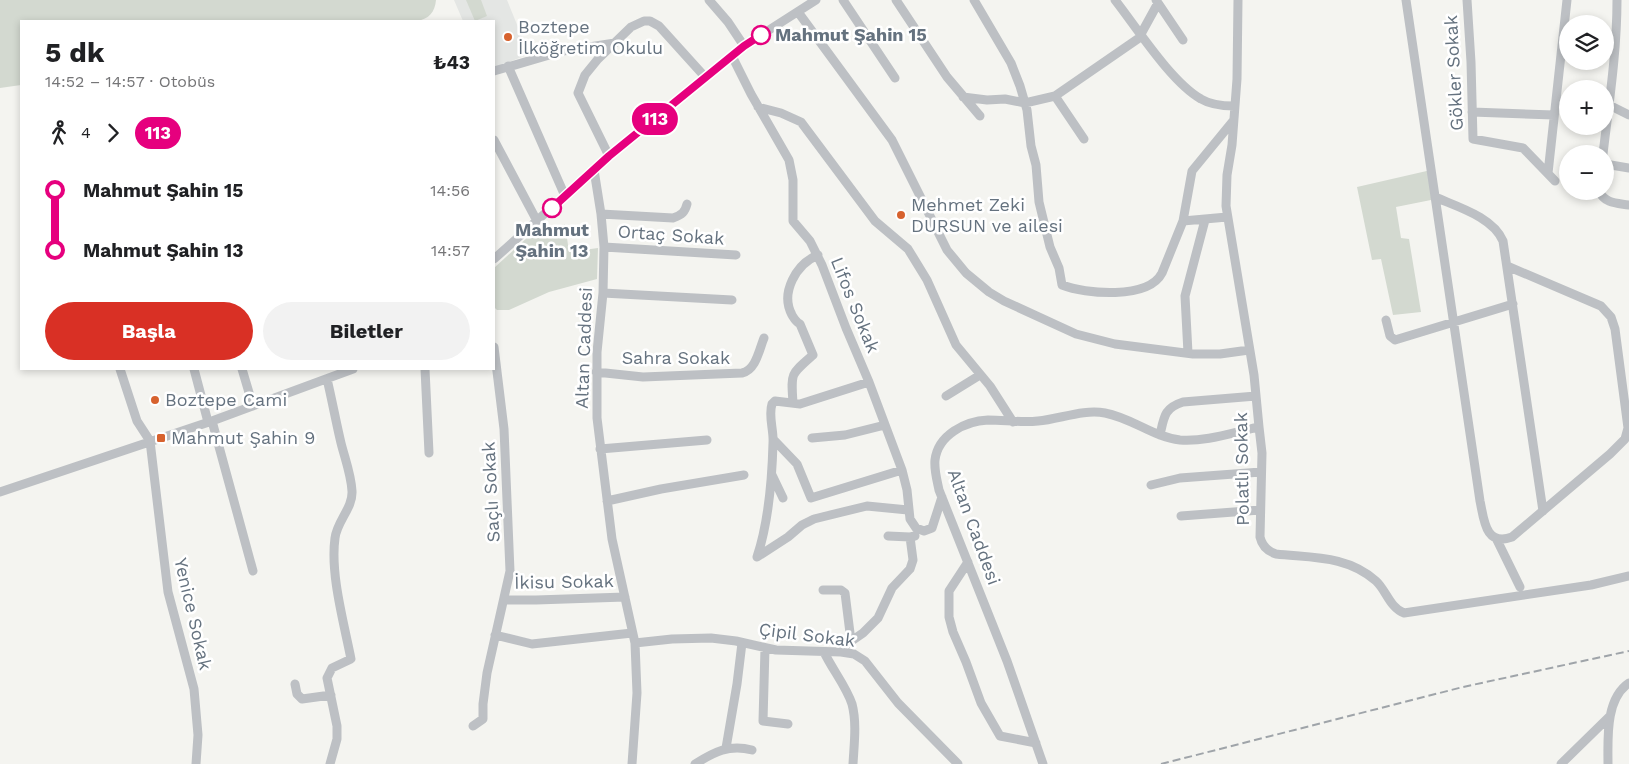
<!DOCTYPE html>
<html lang="tr">
<head>
<meta charset="utf-8">
<style>
  :root { --surface:#fff; --page:#f2f2f2; --text:#202124; --muted:#757577; --accent:#d93025 }
  body { margin:0; font-family:"Work Sans",sans-serif; background:var(--page); color:var(--text); height:100vh; display:flex; flex-direction:column; font-size:19px; white-space:nowrap }
  * { box-sizing:border-box; margin:0 }
  p { font-size:16px; color:var(--muted) }
  .icon { flex:none; width:28px; height:28px; fill:none; stroke:currentColor; stroke-width:2; stroke-linecap:round; stroke-linejoin:round }
  .map { position:relative; flex:1; overflow:hidden }
  .panel { position:absolute; left:20px; top:20px; width:475px; height:350px; display:flex; flex-direction:column; background:var(--surface); border-radius:0px; box-shadow:0 2px 8px #0003 }
  .panel>* { flex:none }
  .badge { padding:0 10px; border-radius:16px; font-size:18px; line-height:32px }
  .controls { position:absolute; left:1559px; top:15px; display:grid; gap:10px }
  .controls a { display:grid; place-items:center; width:55px; height:55px; border-radius:50%; background:var(--surface); box-shadow:0 2px 8px #0003; font-size:25px }
  .map>.badge { position:absolute; translate:-50% -50%; box-shadow:0 0 0 2px #fff }
  .legs { display:flex; align-items:center; gap:8px; height:55px; padding:0 25px; font-size:16px }
  .legs p { margin-inline-start:auto }
  .headline { display:flex; align-items:center; justify-content:space-between; height:85px; padding:0 25px }
  h1 { font-size:28px; font-weight:700; line-height:38px }
  .cta { display:flex; gap:10px; margin-top:auto; padding:10px 25px }
  .cta a { flex:1; height:58px; border-radius:30px; background:var(--accent); color:#fff; font-size:20px; font-weight:700; line-height:58px; text-align:center }
  .cta a+a { background:var(--page); color:var(--text) }
  ul { padding:0 25px; list-style:none }
  li { display:flex; align-items:center; gap:18px; height:60px; font-size:19px }
  li i { display:grid; place-items:center; width:8px; height:100%; margin:0 6px; background:currentColor }
  li i::after { content:''; width:12px; height:12px; margin:-6px; border:4px solid; border-radius:50%; background:var(--surface) }
  li p { margin-inline-start:auto }
  li:first-child i { background:linear-gradient(#0000 50%,currentColor 0) }
  li:last-child i { background:linear-gradient(currentColor 50%,#0000 0) }
  .map>svg:first-child { display:block }
  .built { fill:#e4e6e4 }
  .green { fill:#d3d9d0 }
  .lines { fill:none; stroke-linecap:round; stroke-linejoin:round }
  .minor { stroke:#bdc0c4; stroke-width:9 }
  .rail { stroke:#9fa4a9; stroke-width:2; stroke-dasharray:8 4; stroke-linecap:butt }
  .line-1-casing { stroke:#fff; stroke-width:11 }
  .line-1 { stroke:#e6007e; stroke-width:8 }
  .stop-1-dot { fill:#fff; stroke:#e6007e; stroke-width:2.5 }
  .poi-dot { fill:#d7622e; stroke:#fff; stroke-width:2 }
  .labels { text-anchor:middle; stroke-width:5; stroke-linejoin:round; paint-order:stroke }
  .poi-label { font-size:18px; fill:#65727f; stroke:#fff; text-anchor:start }
  .stop-label { font-size:18px; font-weight:bold; fill:#65727f; stroke:#fff; text-anchor:start }
  .street-label { font-size:18px; fill:#65727f; stroke:#fff }
</style>
</head>
<body>
<div class="map">
<svg width="1629" height="764" viewBox="0 0 1629 764">
  <rect width="100%" height="100%" fill="#f4f4f0"/>
  <path class="built" d="M454 0H507L529 54 494 68V21H463Z"/>
  <path class="green" d="M0 0H436C435 12 429 19 417 21H21V85L0 88Z
    M466 0H481L487 16 475 21Z
    M1431 170 1436 199 1396 207 1401 238 1409 239 1421 312 1393 315 1381 259 1372 260 1357 187Z
    M565 224 569 252 598 248 597 279 549 292 509 310H497L494 307V268L541 225 551 235Z"/>
  <g class="lines">
    <path class="minor" d="M709 0 728 22 744 46
      M843 0 895 78
      M896 0 947 77 980 116
      M974 0 1011 63 1020 86 1027 110 1031 146 1036 165 1039 202 1050 247 1059 268 1062 285C1085 294 1148 300 1162 273L1183 221 1192 171 1233 121
      M1115 0C1137 28 1171 82 1201 99 1211 105 1223 106 1234 106
      M1156 0 1183 40
      M1238 0 1237 79 1232 145 1227 175 1226 206 1254 375 1259 427 1262 453 1260 537C1262 546 1267 551 1276 554 1311 558 1347 555 1376 581 1386 590 1390 608 1404 613L1591 585 1629 576
      M1406 0 1480 501C1484 519 1485 547 1512 537L1610 454 1625 439 1628 428 1615 329 1611 317 1601 306 1507 266
      M1467 0 1471 62 1473 139 1523 148 1555 181
      M798 12 892 140 947 250 966 273 989 292 1004 301 1076 334 1115 344 1193 354H1220L1249 350
      M1141 34 1158 3
      M732 56 751 94 789 160 793 180V221L810 241 822 265 846 328 869 382 902 470 907 490 910 519 916 528 924 531 932 528 942 497
      M508 66 565 196
      M494 71 563 51 615 43
      M1055 96 1084 139
      M963 97 987 100 1005 99 1025 103 1055 96 1142 36
      M1609 105 1629 115
      M758 107 781 113 801 122 875 221 908 249 927 280 956 345 990 386 1013 422
      M1472 112 1554 115
      M494 140 537 221
      M1603 154C1609 103 1617 51 1617 0
      M609 156 578 93 585 75 598 59 631 27 644 21H650L659 26 706 78
      M1605 164 1629 168
      M594 170 601 214 604 247 603 293 597 352V418L612 539 635 643 637 693 632 764
      M1548 173 1567 0
      M1599 191C1605 204 1617 203 1629 205
      M1435 197C1458 207 1493 217 1503 241L1543 511
      M601 214 673 218C682 215 685 212 687 204
      M1183 221 1227 217
      M604 247 736 255
      M494 259 609 156 744 46 816 0
      M603 293 732 300
      M1386 320 1390 336 1395 340 1513 304
      M1188 353 1185 296 1205 220
      M120 369 137 421 150 441 168 592 194 689 198 735 196 764
      M194 369 208 422
      M242 369 253 406
      M425 369 429 453
      M596 372 643 377 742 373C756 370 759 350 764 338
      M327 379C332 400 336 422 341 443 345 459 351 474 352 491 353 508 337 521 335 538 330 574 344 623 351 659L332 668 327 678 337 726V739L330 764
      M946 396 980 375
      M793 403C791 373 790 375 813 355L800 324C796 322 795 320 792 315 780 293 796 264 818 255
      M212 421 253 571
      M1160 435C1164 417 1164 408 1183 402L1256 396
      M812 438 845 435 885 425
      M774 440 797 464 811 498 902 470
      M600 449 707 440
      M772 475 783 498
      M1151 485 1180 478 1261 472
      M0 492 212 421 353 369
      M607 501 661 489 744 475
      M1181 516 1260 510
      M888 536 910 537 915 536
      M1496 538 1520 587
      M757 557C769 521 772 481 773 443 774 430 768 416 772 404L775 401 800 404 869 382
      M757 557 788 537 802 525 814 519 867 506 908 510
      M968 562 949 591V617L953 632 966 662 981 703 1000 736 1036 743
      M823 590H841L845 593 851 641
      M504 600H536L625 597
      M495 635 532 644 632 633
      M635 643 672 639 711 638 736 641 776 650 841 652 854 654 865 661 898 703 958 764
      M765 648 763 721 788 724
      M824 652C832 669 846 686 852 704 857 723 854 745 853 764
      M841 652 847 644 863 633 878 618 892 588 910 569 913 560 910 537
      M295 684 297 694 302 699 331 695
      M473 726 483 719V704L487 673 510 571 504 429 494 347
      M726 748 737 684 742 643
      M695 764C714 752 729 744 752 750
      M1043 764 1007 661 939 490C937 480 934 470 935 460 938 435 965 421 988 420 1005 420 1021 423 1038 421 1060 419 1083 409 1105 413 1132 418 1153 437 1180 440 1206 442 1234 432 1259 427
      M1561 764 1609 717
      M1608 764C1608 739 1605 699 1629 683"/>
    <path class="rail" d="M1161 764 1463 687 1629 651"/>
  </g>
  <g class="lines">
    <defs>
      <path id="line-1" d="M552 208 609 156 744 46 761 35"/>
    </defs>
    <use href="#line-1" class="line-1-casing"/>
    <use href="#line-1" class="line-1"/>
  </g>
  <g class="stop-1-dot">
    <circle cx="761" cy="35" r="9"/>
    <circle cx="552" cy="208" r="9"/>
  </g>
  <g class="poi-dot">
    <circle cx="508" cy="37" r="5"/>
    <circle cx="901" cy="215" r="5"/>
    <circle cx="155" cy="400" r="5"/>
    <rect x="156" y="433" width="10" height="10" rx="2.5"/>
  </g>
  <g class="labels">
    <g class="poi-label">
      <text x="518" y="33">Boztepe<tspan x="518" dy="21">İlköğretim Okulu</tspan></text>
      <text x="911" y="211">Mehmet Zeki<tspan x="911" dy="21">DURSUN ve ailesi</tspan></text>
      <text x="165" y="406">Boztepe Cami</text>
      <text x="171" y="444">Mahmut Şahin 9</text>
    </g>
    <g class="stop-label">
      <text x="775" y="41">Mahmut Şahin 15</text>
      <text x="552" y="236" text-anchor="middle">Mahmut<tspan x="552" dy="21">Şahin 13</tspan></text>
    </g>
    <g class="street-label">
      <text transform="translate(1454 73) rotate(-93)" y="6">Gökler Sokak</text>
      <text transform="translate(671 235) rotate(4)" y="6">Ortaç Sokak</text>
      <text transform="translate(855 305) rotate(68)" y="6">Lifos Sokak</text>
      <text transform="translate(584 348) rotate(-88)" y="6">Altan Caddesi</text>
      <text x="676" y="364">Sahra Sokak</text>
      <text transform="translate(1242 469) rotate(-91)" y="6">Polatlı Sokak</text>
      <text transform="translate(491 492) rotate(-93)" y="6">Saçlı Sokak</text>
      <text transform="translate(974 527) rotate(70)" y="6">Altan Caddesi</text>
      <text transform="translate(564 582) rotate(-1)" y="6">İkisu Sokak</text>
      <text transform="translate(193 614) rotate(77)" y="6">Yenice Sokak</text>
      <text transform="translate(807 635) rotate(7)" y="6">Çipil Sokak</text>
    </g>
  </g>
</svg>
<div class="controls">
<a><svg class="icon" aria-label="layers" viewBox="0 0 24 24"><path d="M12 4l9 5-9 5-9-5zM3 14l9 5 9-5"/></svg></a>
<a>+</a>
<a>−</a>
</div>
<b class="badge" style="left:655px;top:119px;background:#e6007e;color:#fff">113</b>
<section class="panel">
<div class="headline"><div><h1>5 dk</h1><p>14:52 – 14:57 · Otobüs</p></div><b>₺43</b></div>
<div class="legs"><svg class="icon" aria-label="walk" viewBox="0 0 24 24"><circle cx="13" cy="4" r="2"/><path d="M13 8l-2 6 4 7M11 14l-3 7M7 12l3-4h3l4 4"/></svg>4<svg class="icon" aria-label="forward" viewBox="0 0 24 24"><path d="M9 5l7 7-7 7"/></svg><b class="badge" style="background:#e6007e;color:#fff">113</b></div>
<ul>
<li><i style="color:#e6007e"></i><b>Mahmut Şahin 15</b><p>14:56</p></li>
<li><i style="color:#e6007e"></i><b>Mahmut Şahin 13</b><p>14:57</p></li>
</ul>
<div class="cta"><a>Başla</a><a>Biletler</a></div>
</section>
</div>
</body>
</html>
